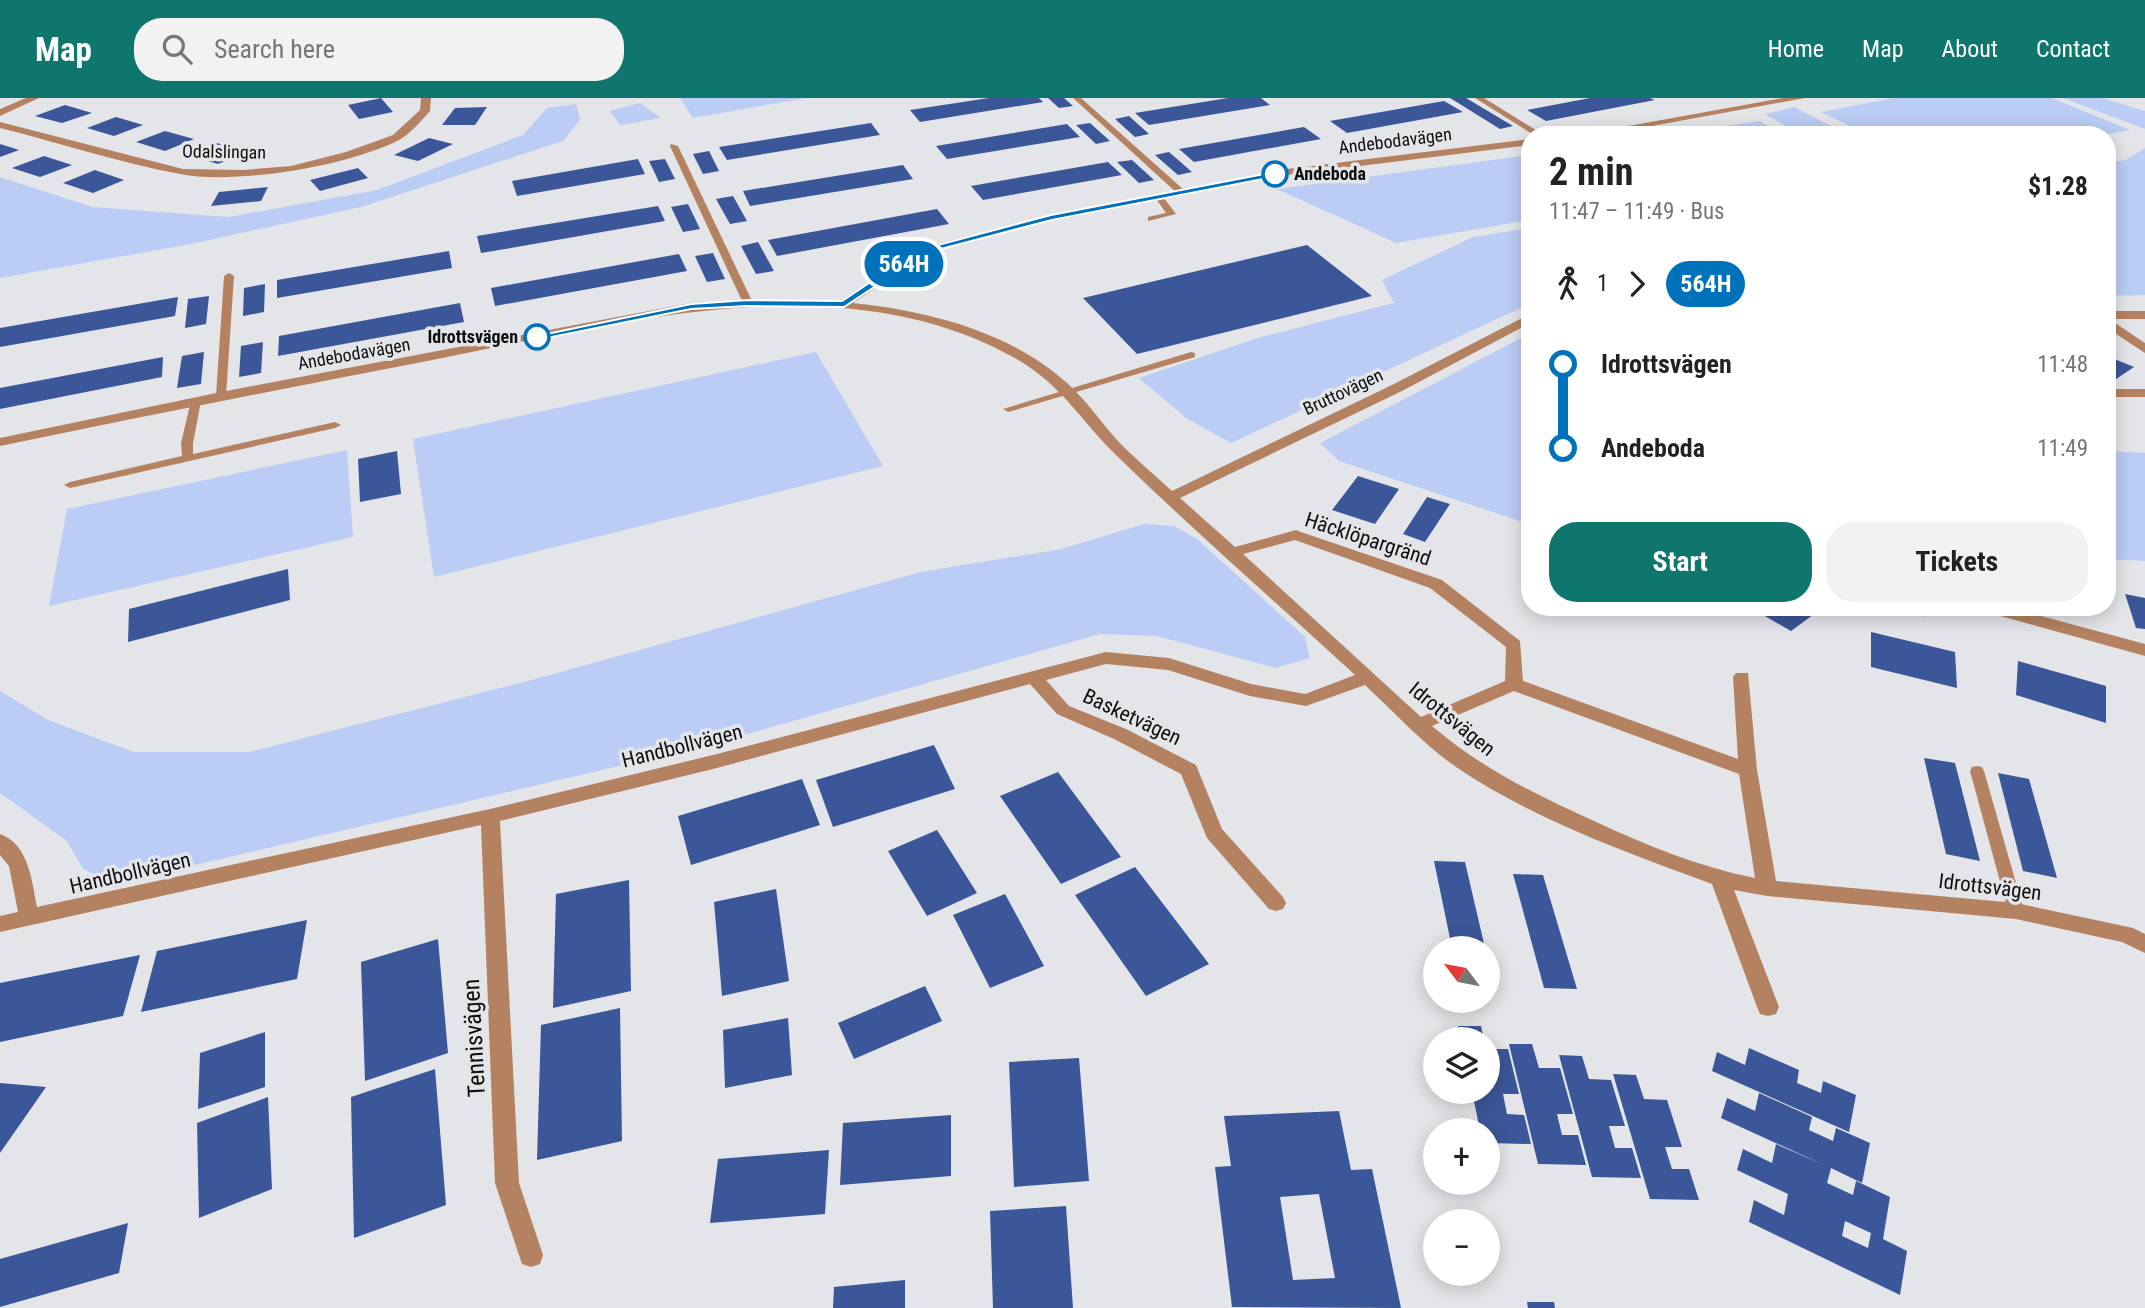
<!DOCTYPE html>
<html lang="en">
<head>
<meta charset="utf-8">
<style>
  :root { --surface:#fff; --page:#f2f2f2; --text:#222; --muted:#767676; --accent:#0f766e }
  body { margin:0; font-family:"Roboto Condensed",sans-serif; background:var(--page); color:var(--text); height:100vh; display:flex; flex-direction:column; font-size:26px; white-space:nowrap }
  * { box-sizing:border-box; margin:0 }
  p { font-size:23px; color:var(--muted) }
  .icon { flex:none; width:38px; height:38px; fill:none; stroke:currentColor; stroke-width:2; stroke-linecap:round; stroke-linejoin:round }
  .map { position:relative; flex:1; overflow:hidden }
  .side { position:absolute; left:1521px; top:28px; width:595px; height:490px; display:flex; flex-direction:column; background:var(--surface); border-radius:28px; box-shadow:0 4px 18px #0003 }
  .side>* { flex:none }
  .badge { padding:0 14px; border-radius:23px; font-size:24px; line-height:46px }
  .needle { width:46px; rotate:302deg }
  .controls { position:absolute; left:1423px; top:838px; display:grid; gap:14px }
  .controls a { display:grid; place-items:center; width:77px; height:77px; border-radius:50%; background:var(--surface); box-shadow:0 4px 18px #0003; font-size:35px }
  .map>.badge { position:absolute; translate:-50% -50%; box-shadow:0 0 0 4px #fff }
  .legs { display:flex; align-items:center; gap:10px; height:77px; padding:0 28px; font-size:23px }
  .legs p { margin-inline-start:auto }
  .summary { display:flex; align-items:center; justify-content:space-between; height:119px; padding:0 28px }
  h1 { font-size:38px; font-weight:700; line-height:52px }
  .cta { display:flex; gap:14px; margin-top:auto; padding:14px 28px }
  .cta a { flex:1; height:80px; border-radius:28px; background:var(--accent); color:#fff; font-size:28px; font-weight:700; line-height:80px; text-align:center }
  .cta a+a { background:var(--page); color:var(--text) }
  ul { padding:0 28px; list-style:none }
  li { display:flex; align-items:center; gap:24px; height:84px; font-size:26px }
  li i { display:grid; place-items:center; width:10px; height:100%; margin:0 9px; background:currentColor }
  li i::after { content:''; width:18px; height:18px; margin:-9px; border:5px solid; border-radius:50%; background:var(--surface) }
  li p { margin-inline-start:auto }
  li:first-child i { background:linear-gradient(#0000 50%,currentColor 0) }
  li:last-child i { background:linear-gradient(currentColor 50%,#0000 0) }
  header { display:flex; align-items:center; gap:42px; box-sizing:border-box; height:98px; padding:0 35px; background:var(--accent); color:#fff }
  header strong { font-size:33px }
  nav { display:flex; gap:38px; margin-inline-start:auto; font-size:24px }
  .search { width:490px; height:63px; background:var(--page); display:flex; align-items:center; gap:18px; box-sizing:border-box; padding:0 24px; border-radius:28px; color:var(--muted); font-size:26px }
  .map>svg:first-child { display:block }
  .green { fill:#bbcdf4 }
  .building { fill:#3b5699; fill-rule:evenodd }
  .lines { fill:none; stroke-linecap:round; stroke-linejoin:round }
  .service { fill:#b58261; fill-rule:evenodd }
  .minor { fill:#b58261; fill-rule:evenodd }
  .line-1 { fill:#0072bc; stroke:#fff; stroke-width:2 }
  .stop-1-dot { fill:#fff; stroke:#0072bc; stroke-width:3.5 }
  .labels { text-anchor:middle; stroke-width:7; stroke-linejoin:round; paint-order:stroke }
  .far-street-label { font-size:18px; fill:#0d0e0f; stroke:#e3e5e9 }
  .far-stop-label { font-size:18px; font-weight:bold; fill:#0d0e0f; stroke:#e3e5e9; text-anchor:start }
  .street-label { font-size:21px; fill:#0d0e0f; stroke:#e3e5e9 }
  .near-street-label { font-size:24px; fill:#0d0e0f; stroke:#e3e5e9 }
</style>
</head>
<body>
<header>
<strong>Map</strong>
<div class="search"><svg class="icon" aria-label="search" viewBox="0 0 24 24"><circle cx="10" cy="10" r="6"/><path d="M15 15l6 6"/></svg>Search here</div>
<nav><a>Home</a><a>Map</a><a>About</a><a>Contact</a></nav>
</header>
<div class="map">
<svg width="2145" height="1210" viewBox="0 0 2145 1210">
  <rect width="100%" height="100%" fill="#e3e5e9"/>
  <path class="green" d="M680 0H806L693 20Z
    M1894 0H2052L2130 32 2105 37H1869L1821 14Z
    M2063 0H2102L2145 13V31Z
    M640 5 661 20 620 27 610 13Z
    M576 6 580 22 563 43 361 109 191 146 0 180V79L92 109 229 119 377 92 523 37 547 10Z
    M1794 9 1848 37H1802L1765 16Z
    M1760 23 1784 37H1667Z
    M2145 50V197L2107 198V65L2126 62Z
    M1529 57V122L1396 145 1277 91Z
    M1529 130V206L1231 345 1186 320 1139 280 1261 239 1394 205 1382 182 1473 139Z
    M1529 236V426L1339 363 1320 345Z
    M816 254 883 368 434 479 413 341Z
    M347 352 353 439 49 508 67 411Z
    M2107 353 2145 355V463L2107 461Z
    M1144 426 1174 428 1197 441 1305 539 1310 560 1276 570 1157 538 1100 536 705 648 113 786 83 771 67 743 0 695V593L48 622 134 654H249L539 580 921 474 1061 451Z"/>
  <path class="building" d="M381 0 393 14 359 21 348 7Z
    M989 0H1039L1043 4 920 24 910 12Z
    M1048 0H1064L1073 8 1059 10Z
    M1228 0H1261L1270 7 1149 27 1135 15Z
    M1450 0H1466L1513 28 1500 31Z
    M1590 0H1650L1655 2 1546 23 1527 12Z
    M1444 3 1463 14 1347 35 1330 23Z
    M65 7 92 15 62 25 35 18Z
    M487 9 475 27H442L455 10Z
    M1129 18 1149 36 1135 39 1115 21Z
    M116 19 143 27 114 38 87 30Z
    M871 25 880 37 727 62 719 49Z
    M1090 25 1110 43 1096 46 1076 27Z
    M1067 26 1080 39 947 61 936 48Z
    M1304 29 1321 41 1194 64 1179 51Z
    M165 33 194 41 165 53 136 44Z
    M429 40 453 46 418 63 394 57Z
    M217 45 246 54 218 66 188 57Z
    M0 46 19 52 0 59Z
    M709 53 719 73 703 76 693 56Z
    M1169 54 1192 74 1178 77 1155 57Z
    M44 58 72 67 40 79 12 70Z
    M638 61 645 76 517 98 512 83Z
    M665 61 675 81 659 84 649 63Z
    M1132 62 1154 82 1139 85 1117 64Z
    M1108 64 1122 77 983 102 971 88Z
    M903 67 913 81 750 108 743 93Z
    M358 70 368 80 320 93 310 82Z
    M95 72 124 82 93 95 63 85Z
    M268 89 261 103 211 108 219 94Z
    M733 98 747 123 730 126 716 101Z
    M688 106 700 131 683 134 671 109Z
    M658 108 665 123 505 151 481 155 477 138Z
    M937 111 949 126 777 158 768 142Z
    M758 144 774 173 756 176 741 148Z
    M1307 147 1372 198 1137 256 1083 200Z
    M449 153 452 170 277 200V182Z
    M713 155 725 181 707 184 695 158Z
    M679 156 687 173 495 208 491 190Z
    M265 186 264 214 243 218 244 190Z
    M209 198 206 226 185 230 188 201Z
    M178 199 175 218 0 249V230Z
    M460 205 464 224 278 258 279 238Z
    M263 244 261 275 239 279 241 248Z
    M204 254 201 286 177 290 182 258Z
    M2107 258 2134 269 2116 281 2107 277Z
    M163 259 162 279 0 311V290Z
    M397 353 401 396 360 404 358 361Z
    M1358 378 1399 391 1375 426 1332 412Z
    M1427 399 1450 406 1425 444 1403 436Z
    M288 471 290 502 128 544 129 511Z
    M2125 496 2145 500V531L2136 530Z
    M1749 509H1818L1821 511 1791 533Z
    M1871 534 1955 554 1957 590 1871 569Z
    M2018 563 2106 588V625L2016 597Z
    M934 647 955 691 833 729 816 682Z
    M1924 660 1955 665 1980 763 1946 756Z
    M1058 674 1121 759 1061 786 1000 698Z
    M1998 675 2029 681 2057 780 2023 773Z
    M802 681 820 727 691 767 678 718Z
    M937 732 977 795 927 818 888 753Z
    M1434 763 1465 764 1485 850H1452Z
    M1135 769 1209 866 1146 898 1075 797Z
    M1513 776 1543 777 1577 891 1544 890Z
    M629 782 631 893 553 910 556 796Z
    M776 791 789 883 722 898 714 804Z
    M1005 796 1044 868 990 890 953 817Z
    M307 822 297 881 141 914 157 853Z
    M438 841 448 955 365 983 361 864Z
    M140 857 123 918 0 944V885Z
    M925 888 942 923 854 961 838 925Z
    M620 910 622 1043 537 1062 541 927Z
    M788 920 792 977 725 990 723 932Z
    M1458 928H1481L1484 942H1461Z
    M265 934V989L198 1011 200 955Z
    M1509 946H1532L1539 970H1560L1573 1016H1557L1562 1037H1578L1586 1067 1538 1066Z
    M1749 950 1799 972 1797 985 1821 995 1823 983 1856 997 1849 1034 1712 973 1717 954 1745 967Z
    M1488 951H1508L1519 996H1503L1507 1016 1524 1017 1531 1046 1488 1045V1032H1480L1472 994H1488Z
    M1559 957 1582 958 1589 981 1611 982 1625 1028H1609L1615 1050H1632L1641 1080 1592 1079Z
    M1079 960 1089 1083 1014 1089 1009 964Z
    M435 971 446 1107 354 1140 351 999Z
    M1613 976 1636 977 1644 1001 1667 1002 1682 1049H1665L1672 1071H1689L1699 1102 1650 1101Z
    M0 985 46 989 0 1055Z
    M1759 995 1812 1019 1809 1032 1833 1043 1836 1030 1870 1045 1862 1085 1831 1070 1827 1085 1853 1097 1856 1083 1890 1099 1883 1141 1907 1153 1900 1197 1749 1124 1754 1102 1784 1117 1788 1096 1737 1072 1743 1051 1772 1065 1776 1046 1824 1067 1721 1020 1727 1000 1755 1013ZM1845 1123 1871 1135 1868 1150 1842 1138Z
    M268 999 272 1091 199 1120 197 1025Z
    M1339 1013 1351 1072 1372 1071 1401 1210 1232 1209 1215 1069 1231 1068 1224 1018ZM1319 1096 1335 1180 1293 1182 1280 1099Z
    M951 1017V1078L840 1087 843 1025Z
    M829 1052 825 1116 710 1125 718 1061Z
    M1066 1108 1073 1210H993L990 1113Z
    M128 1125 119 1175 0 1209V1161Z
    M905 1182V1210H833L834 1189Z
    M1527 1204H1554L1555 1210H1528Z"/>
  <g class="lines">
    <path class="service" d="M1073 0H1081L1184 92V96H1178Z
      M1475 0H1484L1544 37H1534Z
      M671 46 678 48 753 205 751 207 743 205 670 48Z
      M1158 95 1161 96 1176 116 1148 123V119L1166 115 1154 98Z
      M229 175 234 178 226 298 221 301 216 298 224 178Z
      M1191 254 1195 255V259L1012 313 1008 314 1003 311Z
      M196 300 201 303 193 345V356L335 324 341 327 335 330 70 390 64 387 70 384 182 358 181 345 191 303Z
      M1977 668 1982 669 1984 673 2024 813 2022 818 2016 820 2010 818 2008 813 1970 673 1972 669Z"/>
    <path class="minor" d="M26 0H39L0 18V11Z
      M421 0H431L430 13C422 22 410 36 399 42 348 68 236 87 180 76 120 65 60 45 0 30V24L183 71 243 72 291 68 346 54 393 37 420 12Z
      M1783 0H1805L1603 37H1579Z
      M1530 41V47L1287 77 1051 123 941 151 912 165 853 205C928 213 1009 233 1067 285 1086 302 1100 323 1117 342 1134 360 1154 376 1172 393L1392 287 1530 216V225L1402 293 1180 400 1235 449 1296 432 1301 434 1442 482 1520 543 1523 583 1738 661 1733 579 1736 575H1748L1757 672 1776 783 2016 805 2133 830 2145 836V855L2122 844 2016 821 1767 798 1734 792 1779 909 1776 916 1768 918 1760 916 1757 909 1712 786C1625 754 1533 721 1456 669 1423 646 1394 614 1365 587L1306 608 1250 598 1168 572 1106 566 1046 582 1069 608 1126 631 1196 667 1222 731 1283 799 1286 805 1283 811 1276 813 1269 811 1207 740 1181 676 1114 641 1057 616 1030 586 713 671 500 723 519 1085 543 1157 540 1166 531 1169 522 1166 495 1085 481 727 0 834V818L18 814 9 768 0 757V736C29 746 32 784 37 809L490 711 713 657 1106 554 1169 560 1251 586 1305 596 1355 577C1276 504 1194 433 1116 357 1082 324 1063 289 1020 263 842 159 610 228 422 264 281 291 140 319 0 348V340L221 294 691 205 767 202 839 204 904 161 933 147 1051 117 1287 71ZM1295 442 1430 490 1506 549 1505 583 1421 619 1243 456ZM1514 593 1739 676 1755 780C1699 769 1646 747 1594 723 1533 695 1484 672 1432 628Z
      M2107 213H2145V221H2109L2145 245V255L2107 230Z
      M2107 291H2145V299H2107Z
      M1894 509H1947C1933 524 1914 517 1896 513Z
      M1980 509H2008L2145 546V558L1982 513Z"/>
  </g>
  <path class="line-1" d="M1275 74 1278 78 1052 122 941 151 911 165 844 209 748 208 691 211 537 242 532 239 691 206 748 202 842 203 905 161 934 148 1051 117Z"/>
  <g class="stop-1-dot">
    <circle cx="1275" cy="76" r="12"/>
    <circle cx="537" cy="239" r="12"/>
  </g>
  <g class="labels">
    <g class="far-street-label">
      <text transform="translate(1395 43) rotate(-7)" y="6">Andebodavägen</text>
      <text transform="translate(224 54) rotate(1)" y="6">Odalslingan</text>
      <text transform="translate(354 256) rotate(-10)" y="6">Andebodavägen</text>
      <text transform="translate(1343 294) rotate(-25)" y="6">Bruttovägen</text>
    </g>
    <g class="far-stop-label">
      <text x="1294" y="82">Andeboda</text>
      <text x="518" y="245" text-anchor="end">Idrottsvägen</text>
    </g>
    <g class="street-label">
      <text transform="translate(1368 441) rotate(18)" y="7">Häcklöpargränd</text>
      <text transform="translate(1132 619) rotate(25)" y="7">Basketvägen</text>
      <text transform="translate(1452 621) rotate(39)" y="7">Idrottsvägen</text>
      <text transform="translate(682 648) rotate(-14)" y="7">Handbollvägen</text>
      <text transform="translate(130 775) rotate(-13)" y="7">Handbollvägen</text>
      <text transform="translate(1990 789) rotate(7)" y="7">Idrottsvägen</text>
    </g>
    <g class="near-street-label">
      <text transform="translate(474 940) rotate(-93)" y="8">Tennisvägen</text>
    </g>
  </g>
</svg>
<div class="controls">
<a><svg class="needle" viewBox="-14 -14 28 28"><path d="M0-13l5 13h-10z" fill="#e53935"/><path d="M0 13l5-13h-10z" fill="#767676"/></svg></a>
<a><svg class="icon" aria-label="layers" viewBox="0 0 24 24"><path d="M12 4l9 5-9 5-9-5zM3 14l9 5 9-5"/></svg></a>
<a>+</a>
<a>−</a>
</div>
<b class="badge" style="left:904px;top:166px;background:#0072bc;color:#fff">564H</b>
<section class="side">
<div class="summary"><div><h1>2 min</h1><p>11:47 – 11:49 · Bus</p></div><b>$1.28</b></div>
<div class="legs"><svg class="icon" aria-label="walk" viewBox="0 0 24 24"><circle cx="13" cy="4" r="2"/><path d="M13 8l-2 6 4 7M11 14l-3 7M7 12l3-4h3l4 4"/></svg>1<svg class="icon" aria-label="forward" viewBox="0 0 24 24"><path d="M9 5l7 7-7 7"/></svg><b class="badge" style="background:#0072bc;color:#fff">564H</b></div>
<ul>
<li><i style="color:#0072bc"></i><b>Idrottsvägen</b><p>11:48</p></li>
<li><i style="color:#0072bc"></i><b>Andeboda</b><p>11:49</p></li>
</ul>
<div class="cta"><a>Start</a><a>Tickets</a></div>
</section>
</div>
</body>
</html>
